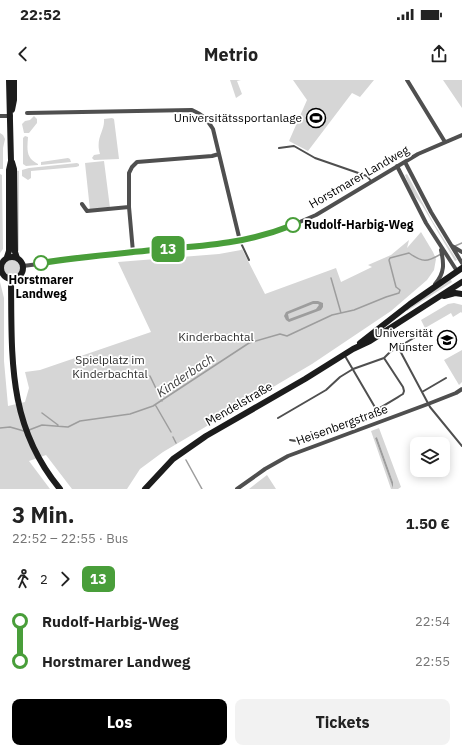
<!DOCTYPE html>
<html lang="de">
<head>
<meta charset="utf-8">
<style>
  :root { --surface:#fff; --page:#f2f2f2; --text:#222; --muted:#767676; --accent:#000 }
  body { margin:0; font-family:"IBM Plex Sans",sans-serif; background:var(--page); color:var(--text); height:100vh; display:flex; flex-direction:column; font-size:15px; white-space:nowrap }
  * { box-sizing:border-box; margin:0 }
  p { font-size:13px; color:var(--muted) }
  .icon { flex:none; width:22px; height:22px; fill:none; stroke:currentColor; stroke-width:2; stroke-linecap:round; stroke-linejoin:round }
  .map { position:relative; height:409px; overflow:hidden }
  .details { display:flex; flex-direction:column; background:var(--surface); flex:1 }
  .details>* { flex:none }
  .badge { padding:0 8px; border-radius:6px; font-size:14px; line-height:26px }
  .fabs { position:absolute; left:410px; top:357px; display:grid; gap:8px }
  .fabs a { display:grid; place-items:center; width:40px; height:40px; border-radius:8px; background:var(--surface); box-shadow:0 2px 10px #0003; font-size:20px }
  .map>.badge { position:absolute; translate:-50% -50%; box-shadow:0 0 0 2px #fff }
  .legs { display:flex; align-items:center; gap:6px; height:44px; padding:0 12px; font-size:13px }
  .legs p { margin-inline-start:auto }
  .overview { display:flex; align-items:center; justify-content:space-between; height:68px; padding:0 12px }
  h1 { font-size:22px; font-weight:800; line-height:30px }
  .button { display:flex; gap:8px; margin-top:auto; padding:8px 12px }
  .button a { flex:1; height:46px; border-radius:8px; background:var(--accent); color:#fff; font-size:16px; font-weight:800; line-height:46px; text-align:center }
  .button a+a { background:var(--page); color:var(--text) }
  ul { padding:0 12px; list-style:none }
  li { display:flex; align-items:center; gap:14px; height:40px; font-size:15px }
  li i { display:grid; place-items:center; width:6px; height:100%; margin:0 5px; background:currentColor }
  li i::after { content:''; width:10px; height:10px; margin:-5px; border:3px solid; border-radius:50%; background:var(--surface) }
  li p { margin-inline-start:auto }
  li:first-child i { background:linear-gradient(#0000 50%,currentColor 0) }
  li:last-child i { background:linear-gradient(currentColor 50%,#0000 0) }
  .status { display:flex; justify-content:space-between; align-items:center; height:28px; padding:0 20px; background:var(--surface); direction:ltr }
  .status svg { height:11px; fill:currentColor }
  header { display:flex; justify-content:space-between; align-items:center; height:52px; padding:0 12px; background:var(--surface); font-size:18px; font-weight:800 }
  .map>svg:first-child { display:block }
  .green { fill:#d6d6d6; fill-rule:evenodd }
  .water { fill:#9d9d9d; fill-rule:evenodd }
  .lines { fill:none; stroke-linecap:round; stroke-linejoin:round }
  .stream { stroke:#9d9d9d; stroke-width:1.5 }
  .lane { stroke:#4f4f4f; stroke-width:2 }
  .street { stroke:#4f4f4f; stroke-width:4 }
  .secondary { stroke:#1c1c1c; stroke-width:6 }
  .line-1-casing { stroke:#fff; stroke-width:9 }
  .line-1 { stroke:#499e3a; stroke-width:6 }
  .stop-1-dot { fill:#fff; stroke:#499e3a; stroke-width:2 }
  .labels { text-anchor:middle; stroke-width:3.5; stroke-linejoin:round; paint-order:stroke }
  .poi-label { font-size:12px; fill:#000; stroke:#fff; text-anchor:end }
  .street-label { font-size:12px; fill:#000; stroke:#fff }
  .stop-label { font-size:12px; font-weight:bold; fill:#000; stroke:#fff; text-anchor:start }
  .park-label { font-size:12px; fill:#2d2d2d; stroke:#fff }
  .water-label { font-size:13px; font-style:italic; fill:#3e3e3e; stroke:#fff }
</style>
</head>
<body>
<div class="status"><b>22:52</b><svg viewBox="0 0 49 12"><path d="M0 12V9h3v3zM5 12V6h3v6zM10 12V3h3v9zM15 12V0h3v12zM26 1h20v11H26zM47 4h2v5h-2z"/></svg></div>
<header><svg class="icon" aria-label="back" viewBox="0 0 24 24"><path d="M15 5l-7 7 7 7"/></svg>Metrio<svg class="icon" aria-label="share" viewBox="0 0 24 24"><path d="M12 15V3M7 8l5-5 5 5M5 13v7h14v-7"/></svg></header>
<div class="map">
<svg width="462" height="409" viewBox="0 0 462 409">
  <rect width="100%" height="100%" fill="#fff"/>
  <path class="green" d="M230 0H241L237 1 242 14 236 18Z
    M293 0H374L360 17 352 13 308 71 289 61 307 20Z
    M443 0H462V28Z
    M34 36 37 39V43L29 53H24L22 44 25 41 30 40Z
    M112 38 114 39 119 79 94 80 92 78 94 75 100 74C95 58 105 51 104 39Z
    M0 53 3 55 5 59 3 68V89H0Z
    M25 56 28 57C27 70 26 78 38 84V85L26 86 23 84V58Z
    M68 78 70 79 71 82 41 85V82Z
    M104 81 110 128 90 130 85 83Z
    M77 83 79 84V86L76 87 31 91V98L28 100 22 96V90L29 88Z
    M15 90 19 91V171L17 170Z
    M0 94 2 95V99L3 169 0 173Z
    M407 94 433 142 457 180 455 181 422 125 411 111 405 95Z
    M421 152 433 172 436 179 434 190 427 200 391 231 312 284 163 372 140 389 127 409H72L46 375 29 381 50 409H0V202L4 218V281L8 326 25 322 29 308 25 292 40 290 151 252 118 182 219 174 241 170 242 169 265 214 336 188 341 202 372 187 368 185 391 175 409 160 407 168Z
    M4 188a8 8 0 1 1 16 0a8 8 0 1 1-16 0Z
    M450 198 452 202 407 231 406 229Z
    M454 223 462 225V233L461 232 453 237 451 233 425 248 421 240 448 224Z
    M462 270V302L459 305 444 280Z
    M379 348 401 407 398 409H391L371 351ZM377 357 393 402V407L375 358Z
    M267 395 276 409H249Z"/>
  <path class="water" d="M313 221H318L323 223V227L321 230 289 242 286 240 284 236 286 232ZM313 224H318L319 225 316 229 289 239 288 234Z
    M377 357 393 402V408L375 358Z"/>
  <g class="lines">
    <path class="stream" d="M455 166 462 163
      M331 198 341 233
      M150 296 162 321
      M156 326 171 352
      M42 333 58 345
      M0 348 10 347 24 351
      M29 350 42 345 68 347 80 341 130 334 153 326 249 263 280 254 287 256 332 235 354 230 386 217 399 213 400 210 396 207 389 180 390 178 409 173C423 183 427 182 441 174
      M173 357 176 363
      M186 380 202 409"/>
    <path class="lane" d="M279 68 294 66 315 78 367 96 371 101
      M240 161 249 180
      M398 267 430 327 462 366
      M345 276 376 329
      M422 312 446 298
      M278 338 326 310 340 297 353 289 384 278 390 272 417 256
      M290 360C318 367 378 329 403 314L404 311 403 307 384 278"/>
    <path class="street" d="M407 0 445 62
      M27 33 192 30C203 35 206 38 213 49L240 161
      M0 36H11
      M405 82 431 132 462 183
      M397 86 426 143 457 191
      M82 124 87 131 129 127
      M452 166 462 172
      M133 172 129 127V93L132 87 137 82 212 76 219 74
      M23 186 133 172 223 164 240 161 281 150 316 135 418 74 462 55
      M435 204C445 193 444 183 441 170
      M237 409 265 389 288 376 428 324 456 313 462 309"/>
    <path class="secondary" d="M12 30 14 20V0
      M12 82 14 89 15 172 17 178
      M1 188a11 11 0 1 1 22 0a11 11 0 1 1-22 0Z
      M7 177 9 171V90L11 81 9 0
      M11 199C12 277 7 345 60 409
      M444 216 455 213 462 214
      M360 263 410 224 462 188
      M145 409 173 379 206 356 305 299 353 269 370 261 462 202"/>
  </g>
  <g class="lines">
    <defs>
      <path id="line-1" d="M41 183C78 177 115 174 153 170 203 166 245 164 293 145"/>
    </defs>
    <use href="#line-1" class="line-1-casing"/>
    <use href="#line-1" class="line-1"/>
  </g>
  <defs>
    <symbol id="stadium-ring" viewBox="-11 -11 22 22"><circle r="9.5" fill="#fff" stroke="#000" stroke-width="1.5"/><path d="M0-5a6.5 5 0 1 0 0 10a6.5 5 0 1 0 0-10ZM-3.5-1.8h7v3.6h-7Z" fill="#000"/></symbol>
    <symbol id="university-ring" viewBox="-11 -11 22 22"><circle r="9.5" fill="#fff" stroke="#000" stroke-width="1.5"/><path d="M0-5L7-2L0 1L-7-2ZM-4 1L0 2.5L4 1V4Q0 6-4 4Z" fill="#000"/></symbol>
  </defs>
  <g fill-rule="evenodd">
    <use href="#stadium-ring" x="305" y="27" width="22" height="22"/>
    <use href="#university-ring" x="436" y="249" width="22" height="22"/>
  </g>
  <g class="stop-1-dot">
    <circle cx="293" cy="145" r="7"/>
    <circle cx="41" cy="183" r="7"/>
  </g>
  <g class="labels">
    <g class="poi-label">
      <text x="302" y="42">Universitätssportanlage</text>
      <text x="433" y="257">Universität<tspan x="433" dy="14">Münster</tspan></text>
    </g>
    <g class="street-label">
      <text transform="translate(359 97) rotate(-30)" y="4">Horstmarer Landweg</text>
      <text transform="translate(239 324) rotate(-30)" y="4">Mendelstraße</text>
      <text transform="translate(342 345) rotate(-20)" y="4">Heisenbergstraße</text>
    </g>
    <g class="stop-label">
      <text x="304" y="149">Rudolf-Harbig-Weg</text>
      <text x="41" y="204" text-anchor="middle">Horstmarer<tspan x="41" dy="14">Landweg</tspan></text>
    </g>
    <g class="park-label">
      <text x="216" y="261">Kinderbachtal</text>
      <text x="110" y="284">Spielplatz im<tspan x="110" dy="14">Kinderbachtal</tspan></text>
    </g>
    <g class="water-label">
      <text transform="translate(185 295) rotate(-34)" y="5">Kinderbach</text>
    </g>
  </g>
</svg>
<div class="fabs">
<a><svg class="icon" aria-label="layers" viewBox="0 0 24 24"><path d="M12 4l9 5-9 5-9-5zM3 14l9 5 9-5"/></svg></a>
</div>
<b class="badge" style="left:168px;top:169px;background:#499e3a;color:#fff">13</b>
</div>
<section class="details">
<div class="overview"><div><h1>3 Min.</h1><p>22:52 – 22:55 · Bus</p></div><b>1.50 €</b></div>
<div class="legs"><svg class="icon" aria-label="walk" viewBox="0 0 24 24"><circle cx="13" cy="4" r="2"/><path d="M13 8l-2 6 4 7M11 14l-3 7M7 12l3-4h3l4 4"/></svg>2<svg class="icon" aria-label="forward" viewBox="0 0 24 24"><path d="M9 5l7 7-7 7"/></svg><b class="badge" style="background:#499e3a;color:#fff">13</b></div>
<ul>
<li><i style="color:#499e3a"></i><b>Rudolf-Harbig-Weg</b><p>22:54</p></li>
<li><i style="color:#499e3a"></i><b>Horstmarer Landweg</b><p>22:55</p></li>
</ul>
<div class="button"><a>Los</a><a>Tickets</a></div>
</section>
</body>
</html>
